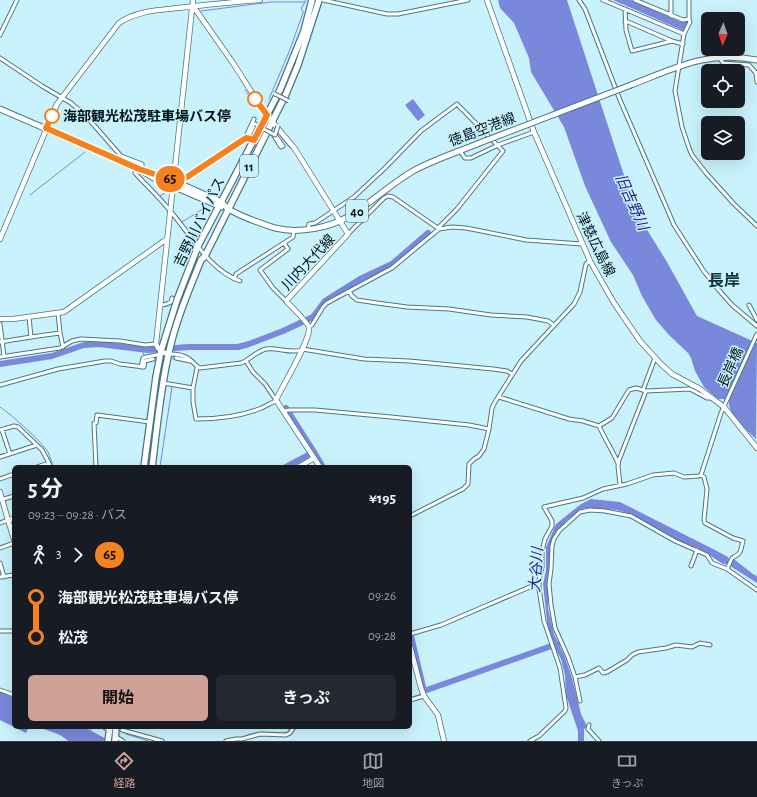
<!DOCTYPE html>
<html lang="ja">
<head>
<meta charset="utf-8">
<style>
  :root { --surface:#171b24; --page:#242831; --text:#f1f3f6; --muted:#9ea1a6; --line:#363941; --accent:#cea096 }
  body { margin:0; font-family:"Alegreya Sans","Noto Sans JP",sans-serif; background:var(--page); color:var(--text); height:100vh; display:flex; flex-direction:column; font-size:15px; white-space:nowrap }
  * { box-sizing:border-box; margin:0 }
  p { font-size:13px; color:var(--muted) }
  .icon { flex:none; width:22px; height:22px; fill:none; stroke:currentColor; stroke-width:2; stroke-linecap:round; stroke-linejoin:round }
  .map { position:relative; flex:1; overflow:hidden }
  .drawer { position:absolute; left:12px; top:465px; width:400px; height:264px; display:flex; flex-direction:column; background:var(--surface); border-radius:6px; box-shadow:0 4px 16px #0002 }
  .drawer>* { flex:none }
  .badge { padding:0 8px; border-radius:13px; font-size:14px; line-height:26px }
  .needle { width:26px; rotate:182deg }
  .tools { position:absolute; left:701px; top:12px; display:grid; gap:8px }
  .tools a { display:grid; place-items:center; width:44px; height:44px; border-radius:6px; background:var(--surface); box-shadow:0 4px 16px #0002; font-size:20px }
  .map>.badge { position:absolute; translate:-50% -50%; box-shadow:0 0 0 2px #fff }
  .legs { display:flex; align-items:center; gap:6px; height:44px; padding:0 16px; font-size:13px }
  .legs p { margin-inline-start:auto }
  .headline { display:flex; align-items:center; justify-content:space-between; height:68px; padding:0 16px }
  h1 { font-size:22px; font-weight:700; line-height:30px }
  .action { display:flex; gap:8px; margin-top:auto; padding:8px 16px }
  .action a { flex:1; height:46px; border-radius:6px; background:var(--accent); color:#111; font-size:16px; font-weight:700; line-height:46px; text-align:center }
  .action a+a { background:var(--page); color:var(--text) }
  ul { padding:0 16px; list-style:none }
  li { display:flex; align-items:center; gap:14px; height:40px; font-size:15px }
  li i { display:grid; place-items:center; width:6px; height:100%; margin:0 5px; background:currentColor }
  li i::after { content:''; width:10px; height:10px; margin:-5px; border:3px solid; border-radius:50%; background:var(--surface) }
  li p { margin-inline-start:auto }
  li:first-child i { background:linear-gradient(#0000 50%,currentColor 0) }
  li:last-child i { background:linear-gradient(currentColor 50%,#0000 0) }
  .tabs { display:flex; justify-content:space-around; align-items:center; height:56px; border-top:1px solid var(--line); background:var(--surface); font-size:11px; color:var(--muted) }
  .tabs a { display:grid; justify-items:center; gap:2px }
  .tabs .active { color:var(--accent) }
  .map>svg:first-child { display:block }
  .water { fill:#7a88dc }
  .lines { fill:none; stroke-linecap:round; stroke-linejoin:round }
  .stream { stroke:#7a88dc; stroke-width:1 }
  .river { stroke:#7a88dc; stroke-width:6 }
  .street-tunnel { stroke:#abd0da; stroke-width:3; stroke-dasharray:3 1.5; stroke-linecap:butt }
  .street-casing { stroke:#477783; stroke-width:5 }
  .secondary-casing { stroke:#477783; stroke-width:6 }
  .primary-casing { stroke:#477783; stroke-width:7 }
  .highway-casing { stroke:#477783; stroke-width:8 }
  .street { stroke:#fff; stroke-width:3 }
  .secondary { stroke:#fff; stroke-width:4.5 }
  .primary { stroke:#fff; stroke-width:5 }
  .highway { stroke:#fff; stroke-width:5.5 }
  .street-bridge-casing { stroke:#477783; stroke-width:5; stroke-linecap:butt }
  .primary-bridge-casing { stroke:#477783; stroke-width:7; stroke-linecap:butt }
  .street-bridge { stroke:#fff; stroke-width:3 }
  .primary-bridge { stroke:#fff; stroke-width:5 }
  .line-1-casing { stroke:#fff; stroke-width:9 }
  .line-1 { stroke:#f58220; stroke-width:6 }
  .stop-1-dot { fill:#fff; stroke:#f58220; stroke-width:2 }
  .labels { text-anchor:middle; stroke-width:3; stroke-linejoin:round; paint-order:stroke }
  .shield { fill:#c9f2fc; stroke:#3d555c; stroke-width:1 }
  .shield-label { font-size:13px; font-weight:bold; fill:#011217 }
  .stop-label { font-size:14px; font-weight:bold; fill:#011217; stroke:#c9f2fc; text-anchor:start }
  .street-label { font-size:14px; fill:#011217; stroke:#c9f2fc }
  .water-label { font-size:15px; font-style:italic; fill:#221c7e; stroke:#c9f2fc }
  .quarter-label { font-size:16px; font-weight:bold; fill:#0b313a; stroke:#c9f2fc }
</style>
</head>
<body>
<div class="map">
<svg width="757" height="741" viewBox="0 0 757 741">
  <rect width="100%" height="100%" fill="#c9f2fc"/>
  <path class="water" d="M498 0H567L636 212 667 262 697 316 757 343 756 439C748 431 727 414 729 401L723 399H718L704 387 695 371 691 358 688 353 669 335 656 320 642 296 633 275 611 242 585 186 564 127 531 72 529 58 514 23 500 8Z
    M613 0H631L681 22 687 21 688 23 684 31Z
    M413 99 425 115 418 121 405 105Z
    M591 499 620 502 715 550 728 557 729 559 735 560 753 574 757 576V583L727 564H723L703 551 677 540 630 514 617 510 586 508 582 509 566 521 557 532 550 555 548 608 554 634 565 657 572 678 581 714 587 726 586 728 584 729V741H578V731L566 695 565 675 561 659 553 644 548 630 543 584 546 570V547L556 524 581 504Z
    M0 692 14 698V727H29L26 733 0 720Z
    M36 727H84L110 741H68C60 733 47 730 36 727Z"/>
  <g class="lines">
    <path class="stream" d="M201 11 271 2H305L306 0
      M245 90 258 108
      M269 99 289 52 303 13V11L301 9 305 2
      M277 132 290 148
      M212 163 245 141
      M30 195 85 152
      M160 196 171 189
      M182 222 206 207
      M142 350 145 357
      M0 407C12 415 40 440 48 452 50 457 52 462 53 467
      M160 467 172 387
      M410 698 421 694
      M127 727 126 734 148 741
      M90 730 94 727
      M243 737C256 730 269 733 284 733L288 732 290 727"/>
    <path class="river" d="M0 364 52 356 84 345 99 344 148 350 189 347H238L249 344 283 331 313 317 325 301 360 279 392 264 428 233
      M286 408 314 452
      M286 467 314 452 323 467
      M410 632 424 691 557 644"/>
    <path class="street-tunnel" d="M153 359 176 358"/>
    <defs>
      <path id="street" d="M323 0 387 14H398L468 0
        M579 0 585 9 620 100 674 225 703 270 717 288 732 305 757 326
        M603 0 684 34
        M635 0 683 20 689 19V0
        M671 0V16
        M625 9 626 30 632 51 672 41 683 44
        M689 19 690 22 684 34 675 91 682 127 689 148 692 155 706 173 734 204 757 226
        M625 22H628L672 41
        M0 35 17 0
        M719 57 723 63 749 65 756 73 757 82
        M0 58 42 86 71 103 85 115 121 156 142 164V166L135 173C147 186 160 198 171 212 192 236 209 270 240 281
        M254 119 247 134 249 135 255 124
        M274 136 281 147 283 146 275 135
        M460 151 465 158H471L498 145 534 132
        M175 177 184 179 246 138 254 140
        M308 230 309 224 315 223 354 197 385 168 421 131 457 104 503 151 457 209 438 228
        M348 234 384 198 388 196 393 197 439 229 452 227 466 228 526 240 582 244
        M284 243 288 249 260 270 273 288 287 302
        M234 279 236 274 290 239 293 237 294 230
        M349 291 352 296 357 300 377 303 407 307 449 309 491 315 527 317 548 321 554 325
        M161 305C165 305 167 304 171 302L172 298
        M749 305 757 320
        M0 324 4 356
        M309 327 312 325 323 307 327 303 392 268 439 229
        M60 333 63 347
        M31 337 60 333 58 313
        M0 342 31 337 29 317
        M302 349 364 359 409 361 493 369 507 371 512 374
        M169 354C175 354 184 355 189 359 194 362 195 366 200 368L241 363C249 360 257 351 266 349 278 347 290 354 302 350
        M0 357 60 348 72 341 81 339 120 341 145 345 156 344
        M176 358 190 361
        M246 361 253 372 265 384 276 400
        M141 367 143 358 146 357 161 354
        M163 383 193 388 197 368
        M0 385 58 369 105 361H111L120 364 144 367 145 361 153 359
        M193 388V402L196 419C218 419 238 417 259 409 265 407 270 403 276 401
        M643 390 655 358
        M499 397 569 419 583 421 599 426C605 439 612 450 618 463
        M284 411 289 410H315L391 417 469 425 489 429
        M599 426 612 418 629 390 636 388 646 391
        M0 430 14 426 18 427 42 450 51 467
        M2 430 10 454
        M0 457 37 445
        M37 467 49 463
        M96 467 94 423H96L97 415 150 422
        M701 475 704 477 707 489 704 520 705 523 733 538 743 541C740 552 742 553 732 558L727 569
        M0 479 14 474
        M620 485 618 466 619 460 646 391 690 389 707 398H711
        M0 500 14 496
        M410 516 463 489 468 484 469 464 474 459 479 456 484 449 489 429 492 408 495 402 521 361 574 304 580 292 586 264 590 261
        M0 523 8 520
        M0 548 14 543
        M0 563 4 577
        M691 566 697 550
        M0 577 14 575
        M0 631H14
        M410 634 441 625 539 583
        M575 677 568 657 555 628 551 605 549 584 551 569 552 546 554 539 559 531 580 512 590 510 605 511 631 516 675 541 707 555 712 563 727 569 757 590
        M0 690 14 695
        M410 700 424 696
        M580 701 575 677 585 675 599 668 603 673 607 672 627 660 632 655 638 652 666 648 676 645 692 647 700 643 710 645
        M589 725 588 729 599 741
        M104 727 109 730
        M122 730 162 741
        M116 737 123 741
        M226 741 236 739H242L260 734 286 735 290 733 294 727
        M530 741 539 736 565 711 566 708 560 668 544 621 539 589V580L542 567V551L545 539 552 526V521L544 507 583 498 603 489 627 484 653 475 674 473 684 477 699 476 701 475 721 413 757 334"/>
      <path id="secondary" d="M487 0 534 132 590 261 614 303 640 341 661 364 672 374 700 389 724 407 757 448
        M193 6 233 63 265 113 295 149 348 234 287 300V302C291 306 309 324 309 328 311 339 282 387 276 400L320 467
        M0 239 57 104 119 23C136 11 159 10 178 8 205 5 233 2 260 0
        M0 319H13L64 312 164 241 167 240
        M169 354C163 353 158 350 156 344L193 0
        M299 467 314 458
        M0 492 8 520 14 519
        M8 520 14 539
        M410 646 421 688 424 696 438 715 444 741"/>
      <path id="primary" d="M631 85C675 68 708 50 757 60
        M0 109 139 169 154 178 221 207
        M139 169C161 175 181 184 201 193 208 196 215 198 221 202 223 203 225 206 227 208 240 217 260 223 275 228 299 234 330 228 351 215 372 202 391 184 413 171 433 160 455 153 477 144"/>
      <path id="highway" d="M144 467 156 377 161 351 177 300 198 246 280 90 304 31 312 0
        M152 467C157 429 160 390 169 352 176 320 189 290 201 260L205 256 286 94 298 65 319 0
        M108 741 110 727
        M115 741 116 727"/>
    </defs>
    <use href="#street" class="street-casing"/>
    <use href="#secondary" class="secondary-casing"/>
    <use href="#primary" class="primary-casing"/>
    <use href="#highway" class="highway-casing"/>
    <use href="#street" class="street"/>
    <use href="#secondary" class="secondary"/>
    <use href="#primary" class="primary"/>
    <use href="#highway" class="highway"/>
    <defs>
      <path id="street-bridge" d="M275 94 289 101
        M255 124 275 135 278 126"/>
      <path id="primary-bridge" d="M477 144 631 85"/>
    </defs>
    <use href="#street-bridge" class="street-bridge-casing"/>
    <use href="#primary-bridge" class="primary-bridge-casing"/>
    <use href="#street-bridge" class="street-bridge"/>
    <use href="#primary-bridge" class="primary-bridge"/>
  </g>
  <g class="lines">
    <defs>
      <path id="line-1" d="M52 116 46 128 139 169 175 181V177L184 179 246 138 254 140 267 115 255 99"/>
    </defs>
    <use href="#line-1" class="line-1-casing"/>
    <use href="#line-1" class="line-1"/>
  </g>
  <g class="stop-1-dot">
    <circle cx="255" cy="99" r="7"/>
    <circle cx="52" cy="116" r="7"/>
  </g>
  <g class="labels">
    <g class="shield">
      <rect x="240" y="155" width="18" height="22" rx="3"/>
      <rect x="346" y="200" width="22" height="22" rx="3"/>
    </g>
    <g class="shield-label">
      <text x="249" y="171">11</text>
      <text x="357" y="216">40</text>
    </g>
    <g class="stop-label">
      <text x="63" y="121">海部観光松茂駐車場バス停</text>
    </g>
    <g class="street-label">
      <text transform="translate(482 129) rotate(-21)" y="5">徳島空港線</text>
      <text transform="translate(199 222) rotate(-64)" y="5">吉野川バイパス</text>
      <text transform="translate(596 244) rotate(64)" y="5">津慈広島線</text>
      <text transform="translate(308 262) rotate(-47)" y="5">川内大代線</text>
      <text transform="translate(730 367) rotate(-66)" y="5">長岸橋</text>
    </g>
    <g class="water-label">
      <text transform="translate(632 202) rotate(66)" y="5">旧吉野川</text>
      <text transform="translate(536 570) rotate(-86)" y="5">大谷川</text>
    </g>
    <g class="quarter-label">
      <text x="724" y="286">長岸</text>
    </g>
  </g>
</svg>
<div class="tools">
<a><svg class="needle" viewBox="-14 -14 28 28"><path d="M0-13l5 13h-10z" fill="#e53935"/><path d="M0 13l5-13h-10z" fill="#9ea1a6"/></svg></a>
<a><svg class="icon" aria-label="locate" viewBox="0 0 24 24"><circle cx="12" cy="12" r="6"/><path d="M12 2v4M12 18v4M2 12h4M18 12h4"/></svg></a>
<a><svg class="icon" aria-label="layers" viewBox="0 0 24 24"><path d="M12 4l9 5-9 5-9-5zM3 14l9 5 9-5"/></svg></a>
</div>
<b class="badge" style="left:170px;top:179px;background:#f58220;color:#111">65</b>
<section class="drawer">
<div class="headline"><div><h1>5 分</h1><p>09:23 – 09:28 · バス</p></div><b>¥195</b></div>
<div class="legs"><svg class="icon" aria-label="walk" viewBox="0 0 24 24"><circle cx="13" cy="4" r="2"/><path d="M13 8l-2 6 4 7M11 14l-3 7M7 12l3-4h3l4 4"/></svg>3<svg class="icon" aria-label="forward" viewBox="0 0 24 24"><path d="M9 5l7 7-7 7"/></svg><b class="badge" style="background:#f58220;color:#111">65</b></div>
<ul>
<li><i style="color:#f58220"></i><b>海部観光松茂駐車場バス停</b><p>09:26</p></li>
<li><i style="color:#f58220"></i><b>松茂</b><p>09:28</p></li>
</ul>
<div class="action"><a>開始</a><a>きっぷ</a></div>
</section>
</div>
<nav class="tabs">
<a class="active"><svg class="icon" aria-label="directions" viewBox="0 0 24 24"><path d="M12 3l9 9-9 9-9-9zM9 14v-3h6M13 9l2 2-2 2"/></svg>経路</a>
<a><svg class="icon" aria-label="map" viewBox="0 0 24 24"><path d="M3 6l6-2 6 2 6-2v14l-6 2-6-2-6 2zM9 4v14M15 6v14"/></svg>地図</a>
<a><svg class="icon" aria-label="tickets" viewBox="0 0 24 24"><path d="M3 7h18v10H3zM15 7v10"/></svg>きっぷ</a>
</nav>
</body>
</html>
